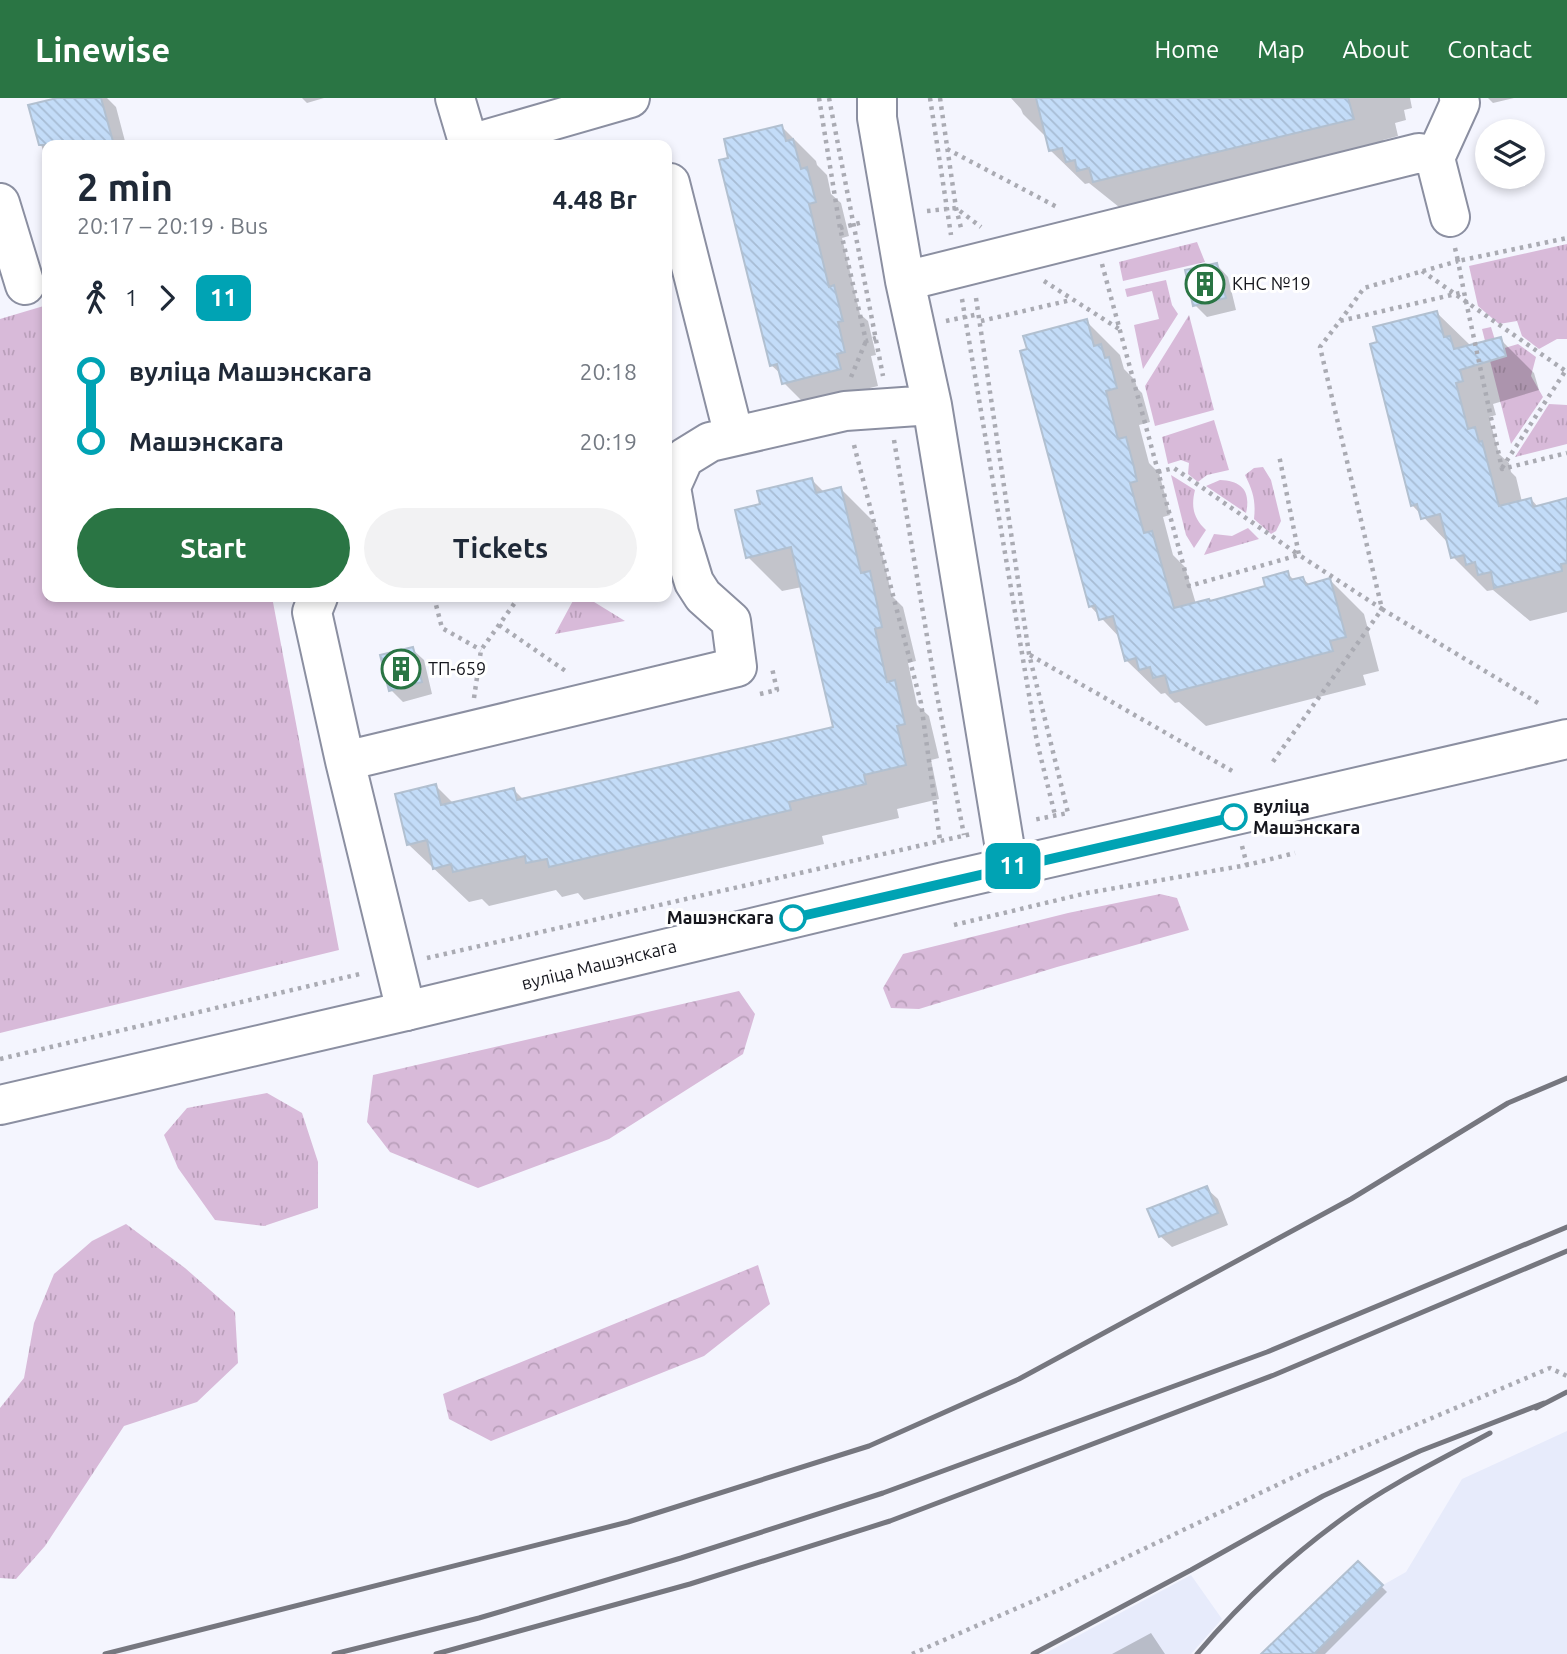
<!DOCTYPE html>
<html lang="en">
<head>
<meta charset="utf-8">
<style>
  :root { --surface:#fff; --page:#f2f2f3; --text:#1f2937; --muted:#747a83; --accent:#2a7544 }
  body { margin:0; font-family:Ubuntu,sans-serif; background:var(--page); color:var(--text); height:100vh; display:flex; flex-direction:column; font-size:26px; white-space:nowrap }
  * { box-sizing:border-box; margin:0 }
  p { font-size:23px; color:var(--muted) }
  .icon { flex:none; width:38px; height:38px; fill:none; stroke:currentColor; stroke-width:2; stroke-linecap:round; stroke-linejoin:round }
  .map { position:relative; flex:1; overflow:hidden }
  .panel { position:absolute; left:42px; top:42px; width:630px; height:462px; display:flex; flex-direction:column; background:var(--surface); border-radius:14px; box-shadow:0 4px 10px #0003 }
  .panel>* { flex:none }
  .badge { padding:0 14px; border-radius:10px; font-size:24px; line-height:46px }
  .fabs { position:absolute; left:1475px; top:21px; display:grid; gap:14px }
  .fabs a { display:grid; place-items:center; width:70px; height:70px; border-radius:50%; background:var(--surface); box-shadow:0 4px 10px #0003; font-size:35px }
  .map>.badge { position:absolute; translate:-50% -50%; box-shadow:0 0 0 4px #fff }
  .legs { display:flex; align-items:center; gap:10px; height:77px; padding:0 35px; font-size:23px }
  .legs p { margin-inline-start:auto }
  .overview { display:flex; align-items:center; justify-content:space-between; height:119px; padding:0 35px }
  h1 { font-size:38px; font-weight:600; line-height:52px }
  .cta { display:flex; gap:14px; margin-top:auto; padding:14px 35px }
  .cta a { flex:1; height:80px; border-radius:42px; background:var(--accent); color:#fff; font-size:28px; font-weight:600; line-height:80px; text-align:center }
  .cta a+a { background:var(--page); color:var(--text) }
  ul { padding:0 35px; list-style:none }
  li { display:flex; align-items:center; gap:24px; height:70px; font-size:26px }
  li i { display:grid; place-items:center; width:10px; height:100%; margin:0 9px; background:currentColor }
  li i::after { content:''; width:18px; height:18px; margin:-9px; border:5px solid; border-radius:50%; background:var(--surface) }
  li p { margin-inline-start:auto }
  li:first-child i { background:linear-gradient(#0000 50%,currentColor 0) }
  li:last-child i { background:linear-gradient(currentColor 50%,#0000 0) }
  header { display:flex; align-items:center; gap:42px; box-sizing:border-box; height:98px; padding:0 35px; background:var(--accent); color:#fff }
  header strong { font-size:33px }
  nav { display:flex; gap:38px; margin-inline-start:auto; font-size:24px }
  .map>svg:first-child { display:block }
  .built { fill:#e7ebfb }
  .grass { fill:url(#grass-tufts) }
  .forest { fill:url(#forest-crowns) }
  .shadow { fill:#0003 }
  .building { fill:url(#building-back-hatch); stroke:#b2c0d0; stroke-width:2 }
  .lines { fill:none; stroke-linecap:round; stroke-linejoin:round }
  .minor-casing { stroke:#8b8fa1; stroke-width:42 }
  .major-casing { stroke:#8b8fa1; stroke-width:42 }
  .path { stroke:#aaabb3; stroke-width:4.5; stroke-dasharray:3.5 5; stroke-linecap:butt }
  .minor { stroke:#fff; stroke-width:38 }
  .major { stroke:#fff; stroke-width:38 }
  .rail { stroke:#76777f; stroke-width:5 }
  .line-1-casing { stroke:#fff; stroke-width:16 }
  .line-1 { stroke:#00a3b4; stroke-width:10 }
  .stop-1-dot { fill:#fff; stroke:#00a3b4; stroke-width:3.5 }
  .labels { text-anchor:middle; stroke-width:6; stroke-linejoin:round; paint-order:stroke }
  .poi-label { font-size:18px; fill:#16171e; stroke:#fff; text-anchor:start }
  .stop-label { font-size:18px; font-weight:bold; fill:#16171e; stroke:#fff; text-anchor:start }
  .street-label { font-size:18px; fill:#16171e; stroke:#fff }
</style>
</head>
<body>
<header>
<strong>Linewise</strong>
<nav><a>Home</a><a>Map</a><a>About</a><a>Contact</a></nav>
</header>
<div class="map">
<svg width="1567" height="1556" viewBox="0 0 1567 1556">
  <defs>
    <pattern id="grass-tufts" width="24" height="20" patternUnits="userSpaceOnUse" patternTransform="scale(1.75)"><rect width="24" height="20" fill="#d8bad9"/><path d="M3 7l-1-3M5 7V3M7 7l1-3M15 17l-1-3M17 17v-4M19 17l1-3" fill="none" stroke="#b99fba"/></pattern>
    <pattern id="forest-crowns" width="20" height="18" patternUnits="userSpaceOnUse" patternTransform="scale(1.75)"><rect width="20" height="18" fill="#d8bad9"/><path d="M2 6a3 3 0 1 1 6 0M12 15a3 3 0 1 1 6 0" fill="none" stroke="#b99fba"/></pattern>
    <pattern id="building-back-hatch" width="6" height="6" patternUnits="userSpaceOnUse" patternTransform="scale(1.75)"><rect width="6" height="6" fill="#c3dcf8"/><path d="M-1 5l2 2M0 0l6 6M5-1l2 2" fill="none" stroke="#a7bcd4"/></pattern>
  </defs>
  <rect width="100%" height="100%" fill="#f4f5fe"/>
  <path class="built" d="M1567 1333V1556H1314L1383 1487 1406 1474 1462 1381Z
    M1191 1477 1222 1521 1191 1556H1044Z"/>
  <path class="grass" d="M1197 144 1205 164 1123 183 1119 164Z
    M1567 146V241H1557L1539 251 1522 238 1517 223 1499 226 1478 208 1469 168Z
    M1166 182 1172 207 1178 216 1143 271 1134 227 1159 221 1152 193 1127 199 1125 191Z
    M47 207V499H272L339 852 0 935V221Z
    M1189 217 1214 312 1155 328 1145 288Z
    M1491 229 1498 252 1518 246 1536 259 1531 278 1543 299 1511 346 1482 231Z
    M1549 306 1567 307V346L1515 359Z
    M1214 322 1229 372 1207 377 1198 384 1188 376 1189 365 1181 362 1168 366 1162 339Z
    M1263 369 1271 382 1281 423 1276 433 1271 436 1254 421C1256 403 1253 393 1245 377L1254 370Z
    M1171 377 1195 392C1191 408 1193 420 1206 432L1194 450 1186 437Z
    M1220 382C1242 383 1251 393 1246 415L1206 388Z
    M1248 430 1259 441 1204 457 1214 436 1232 438Z
    M575 499H586L625 523 555 536Z
    M267 995 302 1015 318 1064V1110L264 1128 215 1122 178 1070 164 1037 187 1010Z
    M126 1126 185 1170 235 1214 238 1265 197 1304 124 1328 45 1448 16 1481 0 1480V1310L24 1280 34 1225 54 1176 92 1143Z"/>
  <path class="forest" d="M1160 796 1177 800 1189 832 1057 869 919 911 891 910 883 890 903 856 1068 815Z
    M739 893 755 916 743 956 609 1041 478 1090 390 1054 367 1024 373 977Z
    M758 1167 770 1206 704 1258 491 1343 449 1321 443 1296Z"/>
  <path class="shadow" d="M64 0H107L116 9 126 47H47V66L31 13Z
    M302 0H324L307 5Z
    M1011 0H1410L1412 10 1404 12 1406 22 1395 25 1398 38 1383 42 1387 55 1129 117 1089 85 1085 86 1050 52 1048 41 1023 16 1021 11Z
    M1488 0H1514L1493 5Z
    M782 29 816 63 817 67 827 77 831 96 841 105 849 138 842 140 860 216 868 223 876 257 871 258 878 288 870 290 874 305 818 319 784 285 782 277 771 267 730 61Z
    M1217 167 1228 179 1236 212 1207 219 1195 207Z
    M1437 215 1471 248 1500 241 1534 275 1539 292 1493 306 1496 317 1489 319 1499 356 1509 365 1511 374 1516 379 1522 404 1531 401 1538 409 1567 402V514L1530 523 1493 492 1487 493 1453 459 1450 447 1412 407Z
    M1086 223 1120 257 1124 271 1135 282 1137 290 1142 295 1150 324 1139 327 1149 365 1159 375 1167 404 1170 417 1163 419 1173 457 1185 469 1196 506 1211 505 1267 489 1287 475 1295 483 1303 481 1310 487 1330 482 1364 516 1379 573 1363 577 1366 587 1206 628 1179 604 1175 605 1165 595 1161 596 1126 562 1121 541 1090 508Z
    M812 382 825 395 841 391 875 425 892 498 903 509 916 563 908 565 917 607 929 618 939 660 931 662 939 701 897 711 899 720 822 738 824 746 584 802 578 795 562 799 556 792 489 808 482 801 469 804 408 746 436 688 454 706 514 692 524 702 835 630 802 489 782 493 748 459 762 407Z
    M412 551 424 562 432 596 403 604 391 592Z
    M1206 1090 1218 1101 1228 1127 1172 1149 1160 1138Z
    M1358 1465 1387 1494 1325 1556H1264Z
    M1151 1535 1165 1556H1112Z"/>
  <path class="building" d="M57 0H101L114 47H39L28 7Z
    M1036 0H1348L1354 21 1093 84 1089 70 1077 73 1075 62 1066 64 1062 50 1049 53Z
    M782 27 786 43 793 41 801 71 807 69 816 104 809 106 829 189 834 187 843 223 838 224 845 254 837 256 841 271 782 286 777 266 770 268 719 62 728 60 724 41Z
    M1217 165 1226 200 1193 208 1185 172Z
    M1437 213 1444 239 1450 238 1454 251 1501 239 1506 258 1460 272 1463 283 1456 285 1468 331 1475 329 1479 344 1482 343 1499 408 1531 400 1533 409 1567 400V465L1561 466 1562 473 1494 490 1491 474 1478 477 1475 464 1466 467 1464 457 1451 460 1440 416 1421 421 1417 406 1411 408 1370 246 1377 244 1373 229Z
    M1087 221 1094 248 1101 246 1105 260 1109 259 1117 290 1106 293 1118 341 1126 339 1134 369 1137 383 1130 385 1144 435 1152 433 1174 510 1209 501 1210 503 1265 488 1263 480 1288 473 1290 482 1303 479 1306 487 1330 480 1346 539 1330 543 1333 553 1170 595 1165 577 1153 580 1150 569 1139 572 1136 560 1125 563 1113 518 1099 522 1095 507 1089 509 1020 253 1027 251 1023 238Z
    M812 380 816 395 841 389 861 475 870 473 882 529 875 531 887 584 895 582 905 626 897 628 906 667 864 677 866 686 789 704 791 712 549 769 547 761 526 765 525 758 453 774 451 766 433 771 427 742 407 747 395 696 436 686 441 707 514 690 517 702 833 629 791 449 746 460 735 412 760 406 757 393Z
    M413 549 422 584 389 593 380 557Z
    M1207 1088 1218 1115 1159 1139 1147 1111Z
    M1358 1463 1383 1487 1314 1556H1261Z"/>
  <g class="lines">
    <defs>
      <path id="minor" d="M455 0 469 47
        M877 0V20L905 183 932 307 1008 769
        M467 47 630 0
        M1435 60 1460 5 1459 0
        M667 86 670 85 734 338
        M0 105 25 187
        M905 183 1419 55 1435 60 1450 119
        M318 499 312 514 345 663
        M406 913 345 663 737 569 731 523 703 498 694 484 679 435 671 389 684 360 710 344 845 313 932 307"/>
      <path id="major" d="M0 1007 406 913 944 784 1567 641"/>
    </defs>
    <use href="#minor" class="minor-casing"/>
    <use href="#major" class="major-casing"/>
    <path class="path" d="M819 0 840 130 866 243 876 240
      M829 0 883 278
      M930 0 951 137
      M940 0 956 110 962 134
      M947 51 1057 109
      M927 113 956 110 981 129
      M840 130 863 124
      M1455 150 1458 163 1567 140
      M1102 166 1189 488 1299 457 1382 511 1272 665
      M1422 173 1567 274
      M1044 183 1119 231
      M976 200 1029 556 1068 715 1033 722
      M962 201 1037 644 1055 717
      M946 223 979 216
      M981 223 1071 202
      M1340 223 1364 190 1458 163 1464 194
      M851 279 866 243
      M894 342 936 592 964 737
      M854 347 921 605 940 742
      M1502 370 1566 272
      M1158 374 1174 370 1299 457 1279 357
      M434 499 442 530 481 552
      M499 527 567 574
      M1030 557 1234 674
      M760 596 777 592 772 570
      M474 600 481 552 519 499
      M1538 605 1382 511 1320 249 1340 223 1464 194 1502 371 1567 355
      M1242 748 1247 767
      M954 827 1087 795 1247 767 1295 755
      M427 860 971 736
      M0 961 364 875
      M912 1556 1054 1494 1302 1375 1550 1270 1567 1278"/>
    <use href="#minor" class="minor"/>
    <use href="#major" class="major"/>
    <path class="rail" d="M1536 1310 1567 1294
      M105 1556 628 1424 869 1348 1019 1281 1351 1101 1508 1005 1567 980
      M334 1556 479 1520 681 1460 883 1395 1267 1254 1567 1129
      M436 1556 690 1486 890 1423 1274 1277 1567 1153
      M1033 1556 1191 1472 1323 1398 1420 1353 1544 1305
      M1197 1556C1240 1505 1292 1457 1346 1418 1388 1387 1444 1360 1490 1335"/>
  </g>
  <g class="lines">
    <defs>
      <path id="line-1" d="M793 820 1234 719"/>
    </defs>
    <use href="#line-1" class="line-1-casing"/>
    <use href="#line-1" class="line-1"/>
  </g>
  <defs>
    <symbol id="building-ring" viewBox="-11 -11 22 22"><circle r="9.5" fill="#fff" stroke="#2a7544" stroke-width="1.5"/><path d="M-4-6H4V6H1V3H-1V6H-4ZM-2.5-4.3h1.7v1.8h-1.7ZM.8-4.3h1.7v1.8H.8ZM-2.5-1h1.7V.8h-1.7ZM.8-1h1.7V.8H.8Z" fill="#2a7544"/></symbol>
  </defs>
  <g fill-rule="evenodd">
    <use href="#building-ring" x="1183" y="164" width="44" height="44"/>
    <use href="#building-ring" x="379" y="549" width="44" height="44"/>
  </g>
  <g class="stop-1-dot">
    <circle cx="1234" cy="719" r="12"/>
    <circle cx="793" cy="820" r="12"/>
  </g>
  <g class="labels">
    <g class="poi-label">
      <text x="1232" y="192">КНС №19</text>
      <text x="428" y="577">ТП-659</text>
    </g>
    <g class="stop-label">
      <text x="1253" y="715">вуліца<tspan x="1253" dy="21">Машэнскага</tspan></text>
      <text x="774" y="826" text-anchor="end">Машэнскага</text>
    </g>
    <g class="street-label">
      <text transform="translate(599 867) rotate(-14)" y="6">вуліца Машэнскага</text>
    </g>
  </g>
</svg>
<div class="fabs">
<a><svg class="icon" aria-label="layers" viewBox="0 0 24 24"><path d="M12 4l9 5-9 5-9-5zM3 14l9 5 9-5"/></svg></a>
</div>
<b class="badge" style="left:1013px;top:768px;background:#00a3b4;color:#fff">11</b>
<section class="panel">
<div class="overview"><div><h1>2 min</h1><p>20:17 – 20:19 · Bus</p></div><b>4.48 Br</b></div>
<div class="legs"><svg class="icon" aria-label="walk" viewBox="0 0 24 24"><circle cx="13" cy="4" r="2"/><path d="M13 8l-2 6 4 7M11 14l-3 7M7 12l3-4h3l4 4"/></svg>1<svg class="icon" aria-label="forward" viewBox="0 0 24 24"><path d="M9 5l7 7-7 7"/></svg><b class="badge" style="background:#00a3b4;color:#fff">11</b></div>
<ul>
<li><i style="color:#00a3b4"></i><b>вуліца Машэнскага</b><p>20:18</p></li>
<li><i style="color:#00a3b4"></i><b>Машэнскага</b><p>20:19</p></li>
</ul>
<div class="cta"><a>Start</a><a>Tickets</a></div>
</section>
</div>
</body>
</html>
